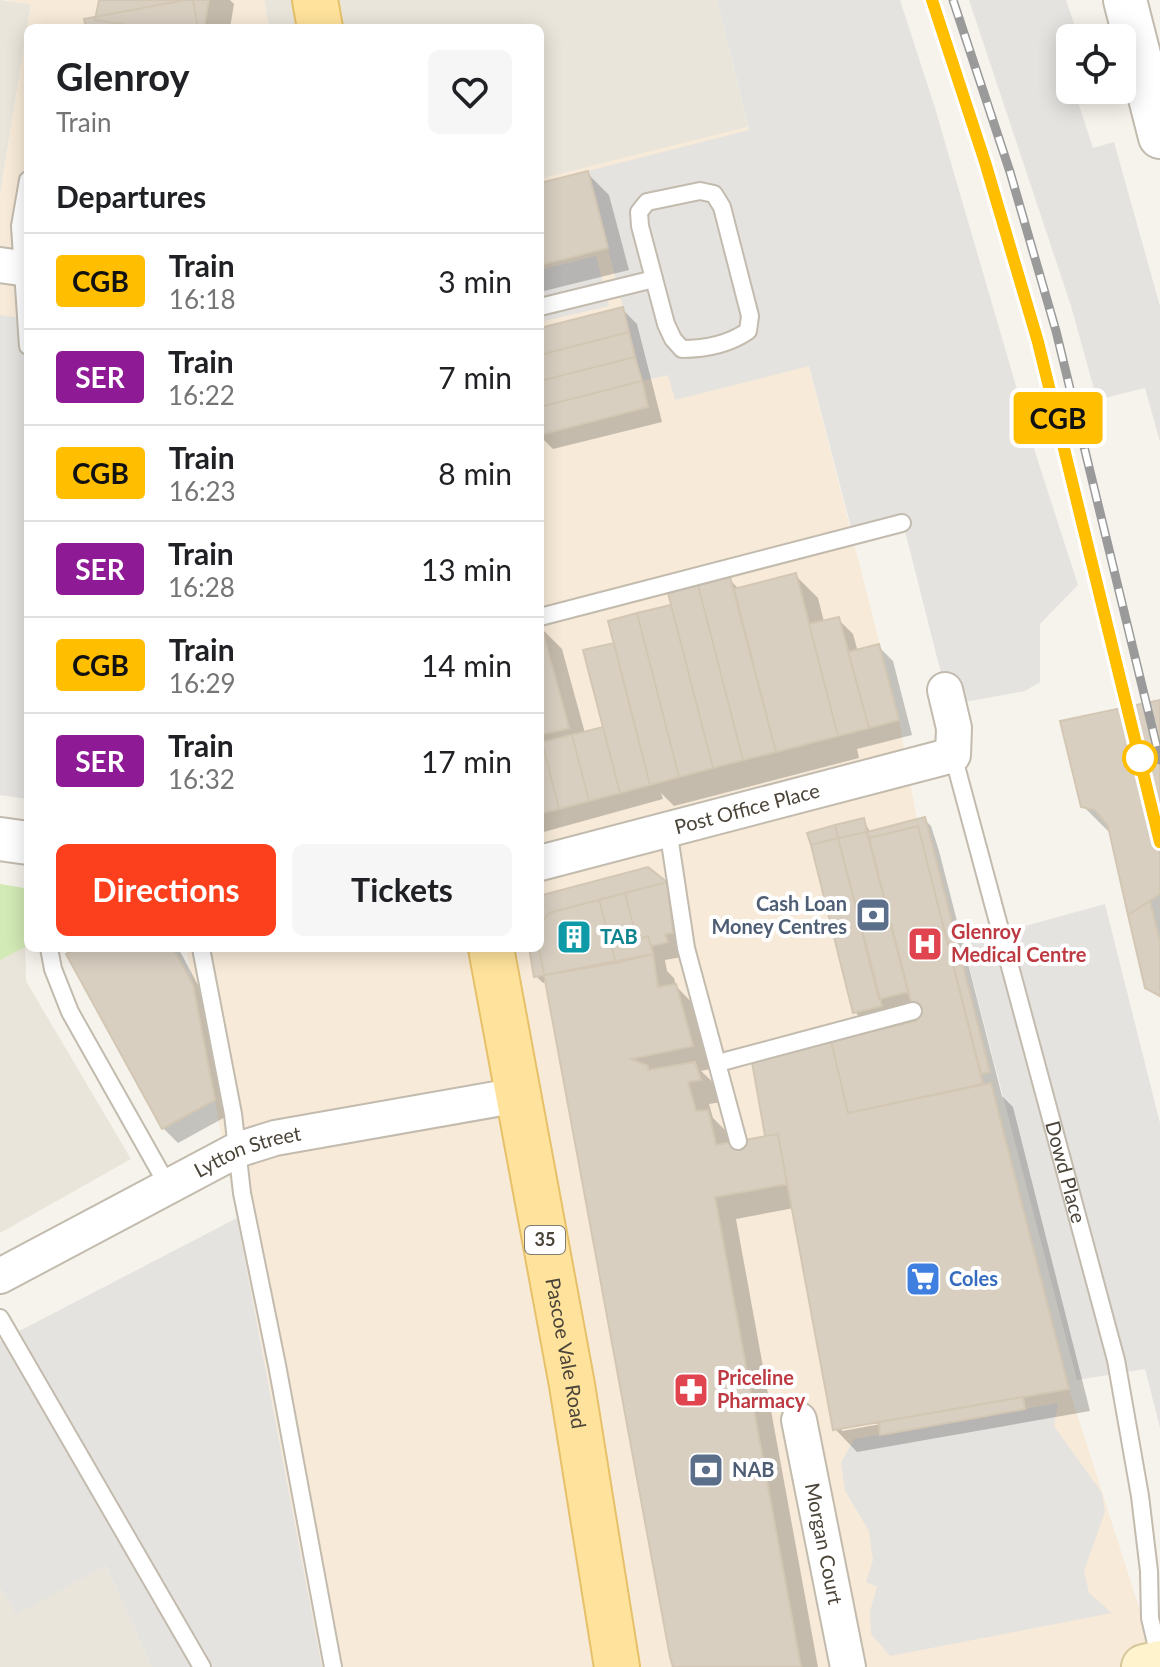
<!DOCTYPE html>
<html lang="en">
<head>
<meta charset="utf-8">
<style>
  :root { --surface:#fff; --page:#f6f6f6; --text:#202124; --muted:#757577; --line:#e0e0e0; --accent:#fc3f1d }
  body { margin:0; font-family:Lato,sans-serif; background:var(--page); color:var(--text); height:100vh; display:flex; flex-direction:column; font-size:30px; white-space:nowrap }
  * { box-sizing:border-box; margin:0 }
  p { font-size:26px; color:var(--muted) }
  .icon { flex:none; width:44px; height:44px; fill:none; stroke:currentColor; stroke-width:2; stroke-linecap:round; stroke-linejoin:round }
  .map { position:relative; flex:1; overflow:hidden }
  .sheet { position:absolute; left:24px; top:24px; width:520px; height:928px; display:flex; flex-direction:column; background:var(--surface); border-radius:12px; box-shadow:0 4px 20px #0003 }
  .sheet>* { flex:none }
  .badge { padding:0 16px; border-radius:6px; font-size:28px; line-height:52px }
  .buttons { position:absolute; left:1056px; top:24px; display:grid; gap:16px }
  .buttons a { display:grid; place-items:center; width:80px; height:80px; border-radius:12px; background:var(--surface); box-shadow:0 4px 20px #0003; font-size:40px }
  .map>.badge { position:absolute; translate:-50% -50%; box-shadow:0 0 0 4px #fff }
  h2 { padding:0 32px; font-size:30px; line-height:72px }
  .round { display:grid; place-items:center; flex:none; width:84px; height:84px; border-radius:12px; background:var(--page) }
  .overview { display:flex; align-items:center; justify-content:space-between; height:136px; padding:0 32px }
  h1 { font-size:38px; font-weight:700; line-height:60px }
  .button { display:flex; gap:16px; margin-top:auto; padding:16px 32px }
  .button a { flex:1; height:92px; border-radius:12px; background:var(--accent); color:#fff; font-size:32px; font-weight:700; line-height:92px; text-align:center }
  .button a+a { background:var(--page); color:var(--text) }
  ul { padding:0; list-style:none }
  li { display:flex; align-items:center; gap:24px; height:96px; padding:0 32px; border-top:2px solid var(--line) }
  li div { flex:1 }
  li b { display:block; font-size:30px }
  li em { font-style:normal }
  li .badge { min-width:88px; font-weight:700; text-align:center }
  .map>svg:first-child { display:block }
  .residential { fill:#eae5da }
  .commercial { fill:#f7ead8 }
  .green { fill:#d2eab5 }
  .parking { fill:#e5e3e0 }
  .shadow { fill:#0003; fill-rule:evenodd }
  .building { fill:#d8cfc1; stroke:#d3c7b4; stroke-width:2 }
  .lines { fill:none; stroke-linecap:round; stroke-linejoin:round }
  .service-casing { stroke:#c2bbae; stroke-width:20 }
  .minor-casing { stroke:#c2bbae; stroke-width:38 }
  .tertiary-casing { stroke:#c2bbae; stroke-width:46 }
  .secondary-casing { stroke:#d6c79b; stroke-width:48 }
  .primary-casing { stroke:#e6c16a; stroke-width:48 }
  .service { stroke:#fff; stroke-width:16 }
  .minor { stroke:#fff; stroke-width:34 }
  .tertiary { stroke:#fff; stroke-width:42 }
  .secondary { stroke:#fff3cd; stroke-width:44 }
  .primary { stroke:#ffe39c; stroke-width:44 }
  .rail-casing { stroke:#9a9a9a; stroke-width:9 }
  .rail { stroke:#fff; stroke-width:6; stroke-dasharray:18; stroke-linecap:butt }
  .line-casing { stroke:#fff; stroke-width:18 }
  .line { stroke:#ffbe00; stroke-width:12 }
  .stop-dot { fill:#fff; stroke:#ffbe00; stroke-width:4 }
  .labels { text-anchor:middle; stroke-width:8; stroke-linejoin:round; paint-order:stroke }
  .shield { fill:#fff; stroke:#817c74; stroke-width:2 }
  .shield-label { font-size:18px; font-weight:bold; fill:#4b4439 }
  .street-label { font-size:20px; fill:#4b4439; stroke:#fff }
  .service-label { font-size:20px; font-weight:bold; fill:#4e5e75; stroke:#fff; text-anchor:end }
  .health-label { font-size:20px; font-weight:bold; fill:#be3a42; stroke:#fff; text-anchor:start }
  .culture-label { font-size:20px; font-weight:bold; fill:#0d838f; stroke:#fff; text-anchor:start }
  .shop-label { font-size:20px; font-weight:bold; fill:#366cbe; stroke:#fff; text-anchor:start }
</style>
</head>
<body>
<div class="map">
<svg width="1160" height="1667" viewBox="0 0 1160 1667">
  <rect width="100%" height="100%" fill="#f6f3ec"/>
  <path class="residential" d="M0 0 31 4 0 195Z
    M264 0H717L748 127 540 179V28H269Z
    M0 885 24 888 26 981 131 1159 0 1233Z
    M106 1566 152 1667H0V1587L16 1613Z"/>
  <path class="commercial" d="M7 0H264L269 28H28V799L0 795V195L31 5Z
    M748 127 899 720 918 826 983 1084 991 1083 1069 1389 1158 1667H322L186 948H540V179Z"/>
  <path class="green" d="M0 884 24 888 25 947 0 960Z"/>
  <path class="parking" d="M717 0H900L935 108 1037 458 1078 585 1040 624V682L1025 691 949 705 903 523 853 535 809 366 675 400 668 375 642 381 588 171 749 130Z
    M969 0H1066L1079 38H1070V56L1064 59 1070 79V90H1074L1093 148 1114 142 1160 306V442L1145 388 1097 400 1071 306Z
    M596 256 609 306 540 322V270Z
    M0 315 28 319V799L0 795Z
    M1105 904 1160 1123V1428L1145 1369 1077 1380 963 943Z
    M237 1218 322 1667H152L106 1566 16 1614 0 1587V1341Z
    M1058 1403 1054 1426 1102 1493 1105 1512 1084 1571 1089 1593 1112 1613 890 1656 871 1634 870 1611 877 1587 866 1582 873 1560 869 1531 845 1491 841 1463 854 1439Z"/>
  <path class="shadow" d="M101 0H230L234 4 230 28H88L98 18Z
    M587 173 609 195 629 270 540 292V185Z
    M622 309 637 324 662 422 553 449 540 436V330Z
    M796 576 818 598 824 622 838 619 853 634 858 652 878 646 893 661 912 735 857 749 859 758 674 806 661 793 663 799 540 833V627L562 649 585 733 605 728 616 644 610 622 673 606 729 579 740 590Z
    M1160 702V997L1147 987 1112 835 1083 806Z
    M924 819 931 826 939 851 1002 1096 1013 1107 1090 1411 857 1452 835 1429 794 1208 736 1219 818 1667H675L547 982 543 983 536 976 531 948H540V902L665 883 681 899 682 957 665 960 667 971 674 978 676 986 698 1009 714 1068 701 1071 717 1086 722 1102 709 1104 713 1118 730 1135 732 1144 768 1138 754 1063 876 1033 855 1012 863 820 871 833ZM917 1017 918 1022 902 1026 900 1021ZM881 1420V1424L842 1431 841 1427Z
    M82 948H176L181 953 207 1002 229 1115 178 1143 163 1128Z"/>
  <path class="building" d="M99 0H209L204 28H148L95 20Z
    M185 0H193L198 28H86L84 19Z
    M588 171 608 248 540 265V183Z
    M623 307 629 332 540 355V328Z
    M629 332 635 357 540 381V355Z
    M635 357 642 381 540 407V381Z
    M642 381 648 407 540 435V407Z
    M796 573 838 736 776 752 734 589Z
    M730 577 776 752 743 760 698 585Z
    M698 585 743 760 713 768 668 593Z
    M671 605 713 768 679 777 637 613Z
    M637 613 679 777 650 785 608 621Z
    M839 617 869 728 838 736 809 624Z
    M541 625 569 728 540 735V625Z
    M614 643 650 785 620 793 583 650Z
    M879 644 899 720 869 728 848 652Z
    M1160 700V894L1128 915 1108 826 1095 810 1081 807 1060 721Z
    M603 727 620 793 589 801 572 735Z
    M572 735 589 801 559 809 542 742Z
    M542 742 559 809 540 814V743Z
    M925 817 990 1072 981 1074 918 826 869 838 867 832Z
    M864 818 867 832 838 838 835 825Z
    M835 825 838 838 811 845 807 833Z
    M918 826 983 1084 848 1113 831 1041 916 1021 869 838Z
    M867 832 908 992 879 999 838 838Z
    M838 838 882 1006 853 1013 811 845Z
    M648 867 667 882 549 913 540 925V898L542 895Z
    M667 882 673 933 665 934 668 942 651 946 648 936 637 940 625 893Z
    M625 893 637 940 648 936 653 954 616 963 599 900Z
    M599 900 616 963 544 975 539 948 540 925 549 913Z
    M1150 901 1160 941V996L1145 988 1128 915Z
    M78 948H173L193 985 215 1100 162 1129 66 954Z
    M529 948H539L544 975 534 977Z
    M653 954 658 987 676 984 693 1046 631 1059 648 1066V1070L695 1062 701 1080 688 1082 696 1111 708 1110 716 1145 778 1134 787 1184 715 1197 801 1667H673L670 1657 544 975Z
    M831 1041 848 1113 991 1083 1069 1389 833 1430 778 1134 765 1136 752 1062Z
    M1023 1397 1025 1409 880 1435 879 1422Z"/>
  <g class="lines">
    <defs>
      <g id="service">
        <path d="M28 180 20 226 28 346"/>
        <path d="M700 191 714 194 722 207 750 316 748 331C729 344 705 349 682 349L673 339 666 324 640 226 639 212 647 202Z"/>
        <path d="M540 307 654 279"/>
        <path d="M540 617 902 523"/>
        <path id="s1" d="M953 755 1116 1360 1140 1496 1149 1571 1150 1618 1160 1660"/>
        <path d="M668 829 686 948 738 1141"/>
        <path d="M49 948 53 969 70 1012 168 1186"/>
        <path d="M201 948 233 1114 242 1193 277 1365 333 1667"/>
        <path d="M718 1063 913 1011"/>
        <path d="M0 1318 202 1667"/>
      </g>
      <g id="minor">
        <path d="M0 265 28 269"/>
        <path id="s2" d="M540 863 953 755 954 728 945 690"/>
        <path id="s3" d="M0 1276 237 1150 275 1138 519 1095"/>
        <path id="s4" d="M799 1420 848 1667"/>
      </g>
      <path id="tertiary" d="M1125 0 1160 137
        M0 839 28 843"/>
      <path id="secondary" d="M1144 1667 1160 1663"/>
      <g id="primary">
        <path d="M315 0 320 28"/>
        <path id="s5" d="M491 948 572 1385 617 1667"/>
      </g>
    </defs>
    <use href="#service" class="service-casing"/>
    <use href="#minor" class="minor-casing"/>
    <use href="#tertiary" class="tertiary-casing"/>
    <use href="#secondary" class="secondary-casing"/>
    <use href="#primary" class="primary-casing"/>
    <use href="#service" class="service"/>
    <use href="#minor" class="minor"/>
    <use href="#tertiary" class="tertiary"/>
    <use href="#secondary" class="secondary"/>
    <use href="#primary" class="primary"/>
    <defs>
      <path id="rail" d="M932 0C1027 276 1093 558 1160 842
        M953 0 1010 172 1056 331 1160 760"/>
    </defs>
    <use href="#rail" class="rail-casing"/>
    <use href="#rail" class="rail"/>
  </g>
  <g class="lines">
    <defs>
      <path id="line" d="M932 0 985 162 1038 342 1160 842"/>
    </defs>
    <use href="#line" class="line-casing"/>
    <use href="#line" class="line"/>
  </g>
  <defs>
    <symbol id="bank-square" viewBox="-11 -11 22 22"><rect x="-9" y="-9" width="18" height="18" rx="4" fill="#5c6f8a" stroke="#fff"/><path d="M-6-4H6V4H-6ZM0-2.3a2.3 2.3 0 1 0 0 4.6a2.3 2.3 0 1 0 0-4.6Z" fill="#fff"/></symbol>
    <symbol id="building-square" viewBox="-11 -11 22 22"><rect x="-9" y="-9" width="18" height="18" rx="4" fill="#0f9aa8" stroke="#fff"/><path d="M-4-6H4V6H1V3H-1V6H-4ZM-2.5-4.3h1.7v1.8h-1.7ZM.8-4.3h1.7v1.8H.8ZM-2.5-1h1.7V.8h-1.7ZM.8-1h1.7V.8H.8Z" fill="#fff"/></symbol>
    <symbol id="hospital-square" viewBox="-11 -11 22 22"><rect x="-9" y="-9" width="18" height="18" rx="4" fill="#e0444e" stroke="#fff"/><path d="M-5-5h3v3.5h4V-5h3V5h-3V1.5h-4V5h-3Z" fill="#fff"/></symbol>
    <symbol id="supermarket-square" viewBox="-11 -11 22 22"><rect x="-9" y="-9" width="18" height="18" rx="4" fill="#3f7fe0" stroke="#fff"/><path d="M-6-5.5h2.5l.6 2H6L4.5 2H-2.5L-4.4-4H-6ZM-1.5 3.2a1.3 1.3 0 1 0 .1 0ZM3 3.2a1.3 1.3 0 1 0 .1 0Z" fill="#fff"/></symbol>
    <symbol id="pharmacy-square" viewBox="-11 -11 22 22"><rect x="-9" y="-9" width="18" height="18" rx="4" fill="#e0444e" stroke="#fff"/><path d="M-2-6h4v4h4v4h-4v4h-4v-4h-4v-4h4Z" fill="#fff"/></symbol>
  </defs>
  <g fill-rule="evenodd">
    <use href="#bank-square" x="853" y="895" width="40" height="40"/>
    <use href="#building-square" x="554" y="917" width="40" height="40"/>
    <use href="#hospital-square" x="905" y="924" width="40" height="40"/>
    <use href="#supermarket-square" x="903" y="1259" width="40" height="40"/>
    <use href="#pharmacy-square" x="671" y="1370" width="40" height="40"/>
    <use href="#bank-square" x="686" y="1450" width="40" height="40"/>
  </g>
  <circle class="stop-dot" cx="1140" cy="758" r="16"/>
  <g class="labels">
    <rect class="shield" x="525" y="1226" width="40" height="28" rx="6"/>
    <g class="shield-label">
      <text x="545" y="1246">35</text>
    </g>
    <g class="street-label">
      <text dy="7" stroke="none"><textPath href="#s2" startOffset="214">Post Office Place</textPath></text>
      <text dy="7" stroke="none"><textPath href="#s3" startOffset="278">Lytton Street</textPath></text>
      <text dy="7" stroke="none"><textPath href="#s1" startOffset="432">Dowd Place</textPath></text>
      <text dy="7" stroke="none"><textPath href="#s5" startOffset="412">Pascoe Vale Road</textPath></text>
      <text dy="7" stroke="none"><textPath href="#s4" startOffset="126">Morgan Court</textPath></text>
    </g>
    <g class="service-label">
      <text x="847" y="911">Cash Loan<tspan x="847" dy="23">Money Centres</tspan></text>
      <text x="732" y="1477" text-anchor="start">NAB</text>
    </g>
    <g class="health-label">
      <text x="951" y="939">Glenroy<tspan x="951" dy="23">Medical Centre</tspan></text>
      <text x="717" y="1385">Priceline<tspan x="717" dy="23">Pharmacy</tspan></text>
    </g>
    <g class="culture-label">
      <text x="600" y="944">TAB</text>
    </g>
    <g class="shop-label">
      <text x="949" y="1286">Coles</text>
    </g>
  </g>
</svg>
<div class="buttons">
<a><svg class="icon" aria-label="locate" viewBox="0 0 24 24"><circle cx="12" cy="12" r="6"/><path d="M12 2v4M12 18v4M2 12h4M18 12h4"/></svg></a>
</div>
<b class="badge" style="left:1058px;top:418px;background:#ffbe00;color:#111">CGB</b>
<section class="sheet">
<div class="overview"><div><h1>Glenroy</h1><p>Train</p></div><a class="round"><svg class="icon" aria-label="heart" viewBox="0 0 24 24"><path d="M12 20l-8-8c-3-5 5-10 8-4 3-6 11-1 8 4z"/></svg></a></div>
<h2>Departures</h2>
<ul>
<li><span class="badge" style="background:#ffbe00;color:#111">CGB</span><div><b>Train</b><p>16:18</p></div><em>3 min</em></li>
<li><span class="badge" style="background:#8f1a95;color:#fff">SER</span><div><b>Train</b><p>16:22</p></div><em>7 min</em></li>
<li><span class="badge" style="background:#ffbe00;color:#111">CGB</span><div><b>Train</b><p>16:23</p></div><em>8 min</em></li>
<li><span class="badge" style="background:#8f1a95;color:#fff">SER</span><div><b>Train</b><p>16:28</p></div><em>13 min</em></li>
<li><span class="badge" style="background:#ffbe00;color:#111">CGB</span><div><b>Train</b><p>16:29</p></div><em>14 min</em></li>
<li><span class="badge" style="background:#8f1a95;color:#fff">SER</span><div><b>Train</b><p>16:32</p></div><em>17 min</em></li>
</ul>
<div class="button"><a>Directions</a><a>Tickets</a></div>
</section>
</div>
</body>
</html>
